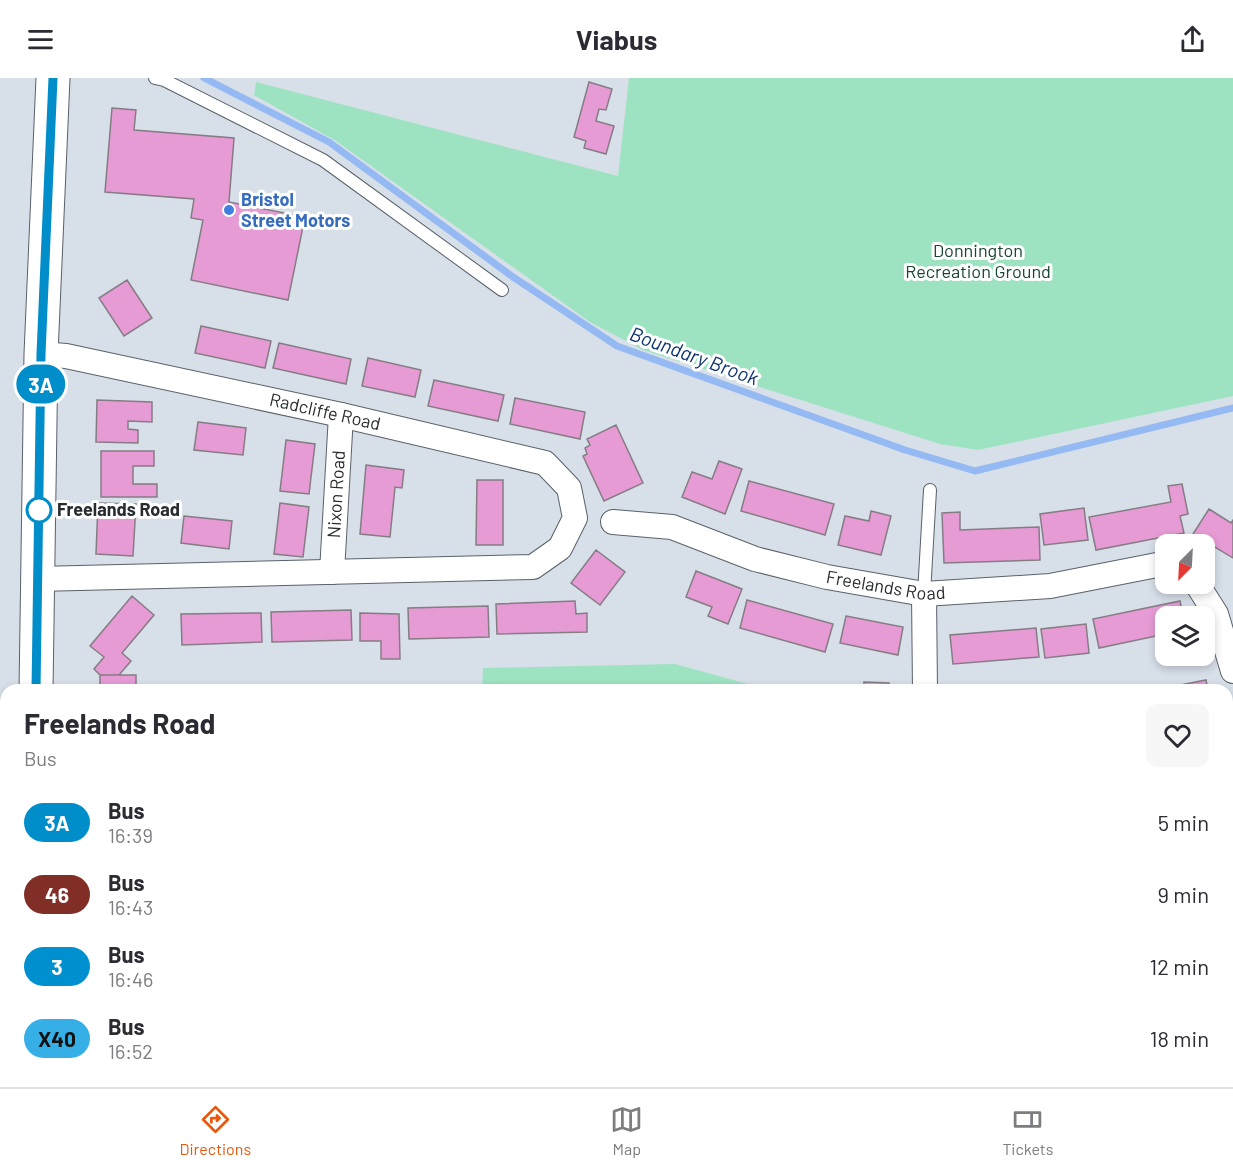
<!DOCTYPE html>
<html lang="en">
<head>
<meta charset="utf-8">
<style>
  :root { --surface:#fff; --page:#f7f7f7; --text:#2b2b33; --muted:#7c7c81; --line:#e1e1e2; --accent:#ea580c }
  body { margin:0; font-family:Barlow,sans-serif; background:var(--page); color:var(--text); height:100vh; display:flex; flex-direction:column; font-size:22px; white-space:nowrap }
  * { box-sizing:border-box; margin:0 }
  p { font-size:20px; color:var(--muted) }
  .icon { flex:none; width:33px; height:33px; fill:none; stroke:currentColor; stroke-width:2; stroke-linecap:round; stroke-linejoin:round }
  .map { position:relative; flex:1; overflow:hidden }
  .details { position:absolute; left:0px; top:606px; width:1233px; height:404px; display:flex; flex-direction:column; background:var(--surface); border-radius:18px 18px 0 0; box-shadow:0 3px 9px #0003 }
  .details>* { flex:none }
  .badge { padding:0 12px; border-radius:20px; font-size:21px; line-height:39px }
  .needle { width:39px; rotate:204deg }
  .tools { position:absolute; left:1155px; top:456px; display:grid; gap:12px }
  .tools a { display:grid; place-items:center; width:60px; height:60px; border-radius:12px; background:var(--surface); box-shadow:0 3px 9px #0003; font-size:30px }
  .map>.badge { position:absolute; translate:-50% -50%; box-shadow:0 0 0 3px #fff }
  .round { display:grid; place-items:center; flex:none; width:63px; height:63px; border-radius:12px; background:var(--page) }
  .overview { display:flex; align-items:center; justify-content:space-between; height:102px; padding:0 24px }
  h1 { font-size:28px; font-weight:700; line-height:45px }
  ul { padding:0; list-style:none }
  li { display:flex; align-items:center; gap:18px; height:72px; padding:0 24px }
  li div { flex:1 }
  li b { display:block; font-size:22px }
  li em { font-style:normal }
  li .badge { min-width:66px; font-weight:700; text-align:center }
  header { display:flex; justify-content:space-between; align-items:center; height:78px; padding:0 24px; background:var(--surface); font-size:27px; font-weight:700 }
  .tab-bar { display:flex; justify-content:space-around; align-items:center; height:84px; border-top:2px solid var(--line); background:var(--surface); font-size:16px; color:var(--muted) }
  .tab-bar a { display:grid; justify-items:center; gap:3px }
  .tab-bar .on { color:var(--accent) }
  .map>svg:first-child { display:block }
  .green { fill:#9ee3c1 }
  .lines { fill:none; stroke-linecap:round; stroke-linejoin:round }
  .stream { stroke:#95b9f3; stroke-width:7 }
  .building { fill:#e69bd5; stroke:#867c84; stroke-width:1.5 }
  .service-casing { stroke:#5a616a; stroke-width:14 }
  .minor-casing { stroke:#5a616a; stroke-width:26 }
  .secondary-casing { stroke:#5a616a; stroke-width:35 }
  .primary-casing { stroke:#5a616a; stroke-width:35 }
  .service { stroke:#fff; stroke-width:12 }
  .minor { stroke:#fff; stroke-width:24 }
  .secondary { stroke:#fff; stroke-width:33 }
  .primary { stroke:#fff; stroke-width:33 }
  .line-casing { stroke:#fff; stroke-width:14 }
  .line { stroke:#008eca; stroke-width:9 }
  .shop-dot { fill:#3f7fe0; stroke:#fff; stroke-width:2 }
  .stop-dot { fill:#fff; stroke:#008eca; stroke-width:3 }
  .labels { text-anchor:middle; stroke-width:6; stroke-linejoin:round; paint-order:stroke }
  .shop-label { font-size:18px; font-weight:bold; fill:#366cbe; stroke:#fff; text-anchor:start }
  .park-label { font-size:18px; fill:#1a4532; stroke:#fff }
  .street-label { font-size:18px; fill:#282b2f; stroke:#fff }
  .stop-label { font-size:18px; font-weight:bold; fill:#282b2f; stroke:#fff; text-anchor:start }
  .water-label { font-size:20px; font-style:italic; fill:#0d3372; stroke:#fff }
</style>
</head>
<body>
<header><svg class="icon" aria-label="menu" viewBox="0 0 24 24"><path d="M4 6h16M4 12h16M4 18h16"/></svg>Viabus<svg class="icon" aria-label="share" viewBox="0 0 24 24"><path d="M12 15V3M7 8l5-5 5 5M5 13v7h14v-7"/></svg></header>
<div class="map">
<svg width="1233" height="1009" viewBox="0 0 1233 1009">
  <rect width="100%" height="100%" fill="#d7dfe9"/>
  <path class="green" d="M629 0H1233V318L978 372 940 366 643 272 590 244 336 63 254 17 256 4 618 98Z
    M675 586 769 612H482L483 590Z
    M65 1004H126L125 1009H65Z"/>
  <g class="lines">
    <path class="stream" d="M204 0 329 64 513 199 617 268 905 372 975 393 1233 330"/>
  </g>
  <path class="building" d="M589 4 612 11 606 32 599 31 596 43 614 48 606 76 584 70 586 63 574 59Z
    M112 30 136 32 134 52 234 60 229 124 305 139 288 222 191 202 203 142 191 140 194 121 105 114Z
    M127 202 152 240 124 258 99 220Z
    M201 248 271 263 265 290 195 275Z
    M279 265 351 281 346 306 273 290Z
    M368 280 421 292 415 319 362 308Z
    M434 302 504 317 498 343 428 328Z
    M515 320 585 334 580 361 510 346Z
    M97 322 152 324V344L128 343V351L138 352V365L96 364Z
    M198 344 246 350 243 377 194 372Z
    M616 347 643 405 604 423 583 378 587 376 585 370 590 367 587 361Z
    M286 362 315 366 309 416 280 413Z
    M101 373H154V388H133V406H157V419H101Z
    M719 383 742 391 725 436 682 419 692 394 712 401Z
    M366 387 404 392 402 410 395 409 390 459 360 456Z
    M477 402H503V467H476Z
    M749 403 834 426 825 457 741 433Z
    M1182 406 1188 436 1180 438 1184 455 1096 472 1089 439 1171 424 1168 408Z
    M98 425 136 426 133 478 96 476Z
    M280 425 309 429 303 479 274 476Z
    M1084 430 1088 462 1044 467 1040 436Z
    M1209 431 1231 445 1233 442V480L1193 456Z
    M871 433 891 438 881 477 838 467 845 438 869 443Z
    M960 434V452L1039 449 1040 482 944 485 942 435Z
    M184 438 232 443 229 471 181 465Z
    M596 472 625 494 600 527 571 505Z
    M696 493 742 511 728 546 708 538 712 529 686 519Z
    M132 518 154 537 122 575 131 583 119 597H100L94 591 104 579 90 568Z
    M747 522 833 546 825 574 740 550Z
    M575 523 576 536 587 535V554L497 556 496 526Z
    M1180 523 1183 538H1166V556L1099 570 1093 541Z
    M488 528 489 559 409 561 408 530Z
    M351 532 352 562 272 564 271 534Z
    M261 535 262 564 182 567 181 536Z
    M360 535 399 536 400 581H381V563H360Z
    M846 538 903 549 898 577 840 565Z
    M1086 546 1089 575 1045 580 1041 551Z
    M1036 550 1039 579 953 586 950 557Z
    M100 597H136V612H100Z
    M1206 602 1208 612H1176L1175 608Z
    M864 604 889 605V612H864Z
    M1233 753V844L1227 845V754Z
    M1232 897 1233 931 1227 932V898Z
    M213 1004H240V1009H213Z
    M240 1004H267V1009H240Z
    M267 1004H296V1009H267Z
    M296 1004H322L323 1009H296Z
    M408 1004H467V1009H408Z
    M467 1004H523V1009H467Z"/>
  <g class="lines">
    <defs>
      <path id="service" d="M155 0 164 2 323 82 502 212
        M924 516 930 412
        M137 1009V1004"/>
      <g id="minor">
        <path id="s1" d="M613 444 672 449 755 481 827 499 924 516 1050 508 1162 486 1166 487"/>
        <path id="s2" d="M332 494 341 337"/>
        <path d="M37 501 533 489 560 470 575 440 569 410 545 385 341 337 66 278 41 276"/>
        <path d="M1197 506 1216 536 1233 593"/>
        <path d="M924 516 925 612"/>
        <path d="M0 999H6"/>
        <path d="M336 1004V1009"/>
        <path d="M543 1004V1009"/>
      </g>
      <path id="secondary" d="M1227 972 1233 971
        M880 1009 928 1004"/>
      <path id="primary" d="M36 612 41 276 53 0
        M26 1009V1004"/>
    </defs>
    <use href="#service" class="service-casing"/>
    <use href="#minor" class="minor-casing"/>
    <use href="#secondary" class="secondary-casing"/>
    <use href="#primary" class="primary-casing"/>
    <use href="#service" class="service"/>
    <use href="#minor" class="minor"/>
    <use href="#secondary" class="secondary"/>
    <use href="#primary" class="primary"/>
  </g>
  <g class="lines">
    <defs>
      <path id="line" d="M36 612 41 276 53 0"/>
    </defs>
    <use href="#line" class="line-casing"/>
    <use href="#line" class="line"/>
  </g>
  <circle class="shop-dot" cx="229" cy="132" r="6"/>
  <circle class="stop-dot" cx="39" cy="432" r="12"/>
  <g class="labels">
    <g class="shop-label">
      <text x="241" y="128">Bristol<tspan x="241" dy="21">Street Motors</tspan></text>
    </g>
    <g class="park-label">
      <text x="978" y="179">Donnington<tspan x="978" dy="21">Recreation Ground</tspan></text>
    </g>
    <g class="street-label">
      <text transform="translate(325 334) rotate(13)" y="6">Radcliffe Road</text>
      <text dy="6" stroke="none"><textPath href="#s2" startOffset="78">Nixon Road</textPath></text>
      <text dy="6" stroke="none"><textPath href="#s1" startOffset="282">Freelands Road</textPath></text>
    </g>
    <g class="stop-label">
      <text x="57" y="438">Freelands Road</text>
    </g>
    <g class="water-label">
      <text transform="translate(694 278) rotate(20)" y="7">Boundary Brook</text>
    </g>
  </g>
</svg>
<div class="tools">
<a><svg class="needle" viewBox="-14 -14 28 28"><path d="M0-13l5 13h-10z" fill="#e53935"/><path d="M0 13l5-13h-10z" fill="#7c7c81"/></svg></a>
<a><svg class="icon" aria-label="layers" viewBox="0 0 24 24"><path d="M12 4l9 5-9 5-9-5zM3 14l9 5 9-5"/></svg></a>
</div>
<b class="badge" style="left:41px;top:306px;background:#008eca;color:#fff">3A</b>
<section class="details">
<div class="overview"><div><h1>Freelands Road</h1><p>Bus</p></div><a class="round"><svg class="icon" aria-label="heart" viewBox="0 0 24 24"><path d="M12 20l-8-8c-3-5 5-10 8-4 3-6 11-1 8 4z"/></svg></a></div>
<ul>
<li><span class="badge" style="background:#008eca;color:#fff">3A</span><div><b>Bus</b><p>16:39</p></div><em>5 min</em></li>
<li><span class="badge" style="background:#812e27;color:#fff">46</span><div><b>Bus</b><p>16:43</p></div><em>9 min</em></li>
<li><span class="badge" style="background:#0090d0;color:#fff">3</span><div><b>Bus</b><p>16:46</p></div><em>12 min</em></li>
<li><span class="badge" style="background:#36afe6;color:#111">X40</span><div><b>Bus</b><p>16:52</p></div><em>18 min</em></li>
</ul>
</section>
</div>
<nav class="tab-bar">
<a class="on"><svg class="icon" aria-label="directions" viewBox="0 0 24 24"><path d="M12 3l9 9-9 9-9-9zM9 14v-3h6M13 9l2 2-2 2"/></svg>Directions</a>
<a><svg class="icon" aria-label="map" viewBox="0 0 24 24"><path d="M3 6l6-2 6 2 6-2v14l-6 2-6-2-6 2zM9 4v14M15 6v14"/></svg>Map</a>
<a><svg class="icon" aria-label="tickets" viewBox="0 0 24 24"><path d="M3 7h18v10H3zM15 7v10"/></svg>Tickets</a>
</nav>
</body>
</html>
